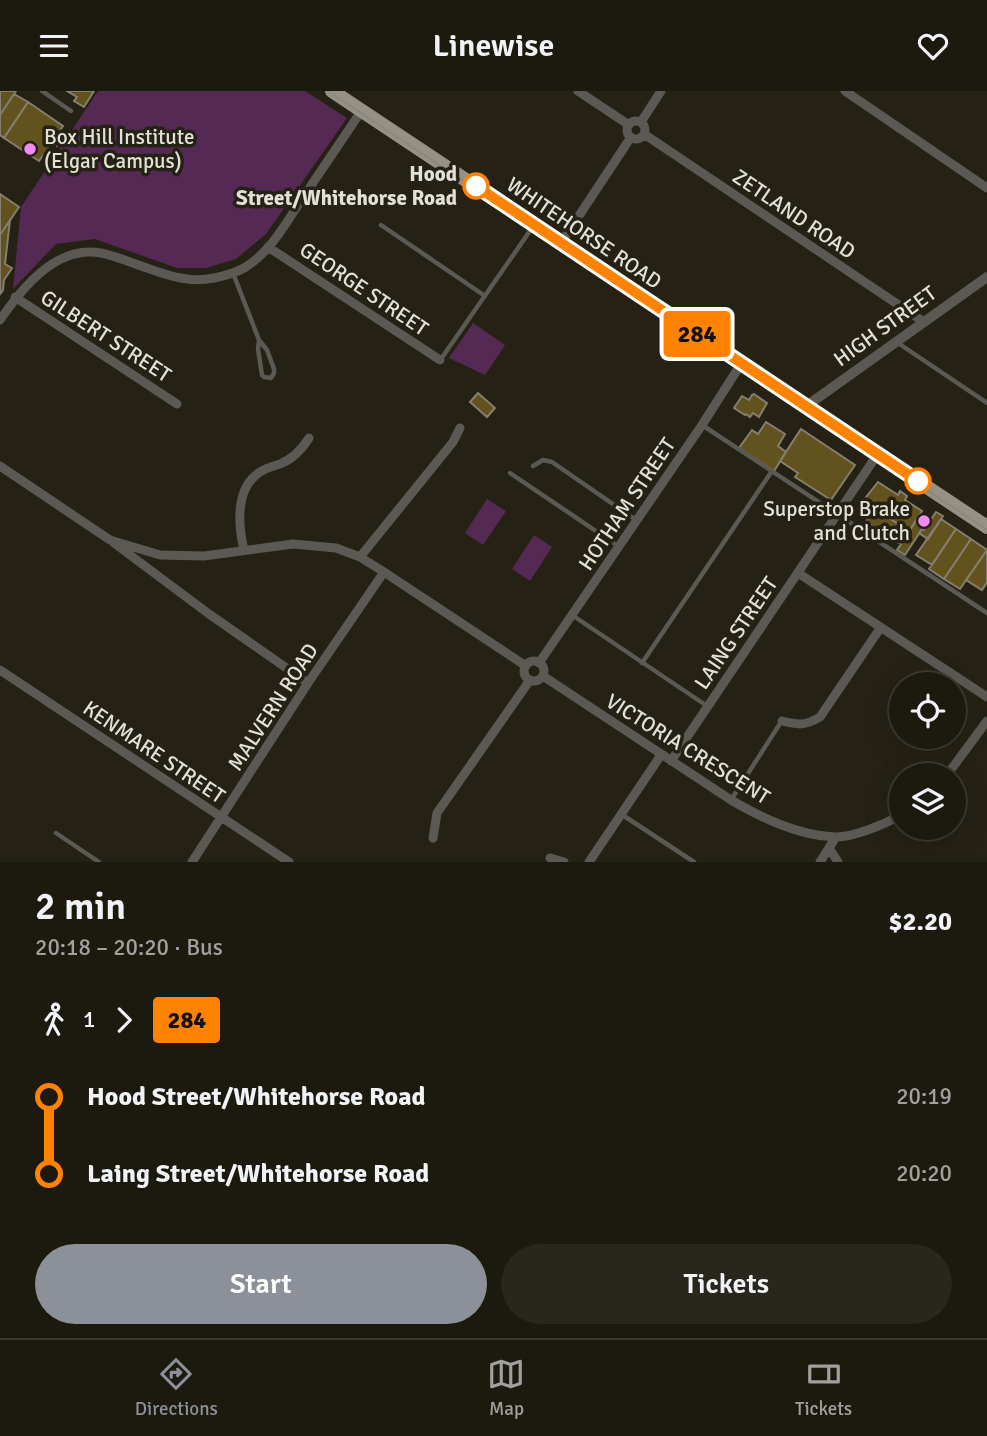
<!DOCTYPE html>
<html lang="en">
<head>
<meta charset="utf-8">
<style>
  :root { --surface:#1c190f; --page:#29261d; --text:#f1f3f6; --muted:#a0a09e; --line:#3a382f; --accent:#8c9099 }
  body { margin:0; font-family:Signika,sans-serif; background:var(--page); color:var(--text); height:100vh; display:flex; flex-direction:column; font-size:26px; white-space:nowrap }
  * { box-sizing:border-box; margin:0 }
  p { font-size:23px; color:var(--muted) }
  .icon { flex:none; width:38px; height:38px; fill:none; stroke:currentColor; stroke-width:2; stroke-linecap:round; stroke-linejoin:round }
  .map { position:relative; height:771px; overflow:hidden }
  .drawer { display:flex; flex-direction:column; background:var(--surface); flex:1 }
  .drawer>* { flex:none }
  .badge { padding:0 14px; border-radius:5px; font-size:24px; line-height:46px }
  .controls { position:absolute; left:889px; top:581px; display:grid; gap:14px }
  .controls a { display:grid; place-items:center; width:77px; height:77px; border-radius:50%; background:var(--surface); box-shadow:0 7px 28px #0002,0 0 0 2px var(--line); font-size:35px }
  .map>.badge { position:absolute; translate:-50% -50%; box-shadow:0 0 0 4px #fff }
  .legs { display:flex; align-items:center; gap:10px; height:77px; padding:0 35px; font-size:23px }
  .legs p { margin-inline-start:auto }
  .headline { display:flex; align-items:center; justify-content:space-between; height:119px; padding:0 35px }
  h1 { font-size:38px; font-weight:600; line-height:52px }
  .button { display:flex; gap:14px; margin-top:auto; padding:14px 35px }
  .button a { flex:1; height:80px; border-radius:42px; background:var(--accent); color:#fff; font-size:28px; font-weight:600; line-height:80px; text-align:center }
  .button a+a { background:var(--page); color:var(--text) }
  ul { padding:0 35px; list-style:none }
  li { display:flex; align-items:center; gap:24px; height:77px; font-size:26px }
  li i { display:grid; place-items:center; width:10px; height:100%; margin:0 9px; background:currentColor }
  li i::after { content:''; width:18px; height:18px; margin:-9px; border:5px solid; border-radius:50%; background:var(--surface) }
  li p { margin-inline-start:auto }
  li:first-child i { background:linear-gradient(#0000 50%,currentColor 0) }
  li:last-child i { background:linear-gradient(currentColor 50%,#0000 0) }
  header { display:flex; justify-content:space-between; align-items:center; height:91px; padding:0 35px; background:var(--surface); font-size:32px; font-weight:600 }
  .menu { display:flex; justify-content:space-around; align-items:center; height:98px; border-top:2px solid var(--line); background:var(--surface); font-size:19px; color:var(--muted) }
  .menu a { display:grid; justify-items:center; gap:4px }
  .menu .active { color:var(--accent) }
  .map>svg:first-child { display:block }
  .green { fill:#542a55 }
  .building { fill:#62521d; stroke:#847f70; stroke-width:2 }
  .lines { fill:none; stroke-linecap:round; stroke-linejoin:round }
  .service { stroke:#5b5953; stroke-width:4.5 }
  .minor { stroke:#5b5953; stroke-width:9 }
  .tertiary { stroke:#5b5953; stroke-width:10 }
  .primary { stroke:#969184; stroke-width:14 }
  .tram { stroke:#8b887e; stroke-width:2 }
  .line-1-casing { stroke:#fff; stroke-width:16 }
  .line-1 { stroke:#ff8200; stroke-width:10 }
  .poi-dot { fill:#f28af3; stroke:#252114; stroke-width:2.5 }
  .stop-1-dot { fill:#fff; stroke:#ff8200; stroke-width:3.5 }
  .labels { text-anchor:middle; stroke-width:7; stroke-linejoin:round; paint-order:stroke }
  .poi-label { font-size:21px; fill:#e3e0d8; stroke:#252114; text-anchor:start }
  .stop-label { font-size:21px; font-weight:bold; fill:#e3e0d8; stroke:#252114; text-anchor:end }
  .street-label { font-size:21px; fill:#e3e0d8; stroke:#252114 }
</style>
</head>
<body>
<header><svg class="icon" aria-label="menu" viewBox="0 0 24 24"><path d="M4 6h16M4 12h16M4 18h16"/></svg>Linewise<svg class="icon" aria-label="heart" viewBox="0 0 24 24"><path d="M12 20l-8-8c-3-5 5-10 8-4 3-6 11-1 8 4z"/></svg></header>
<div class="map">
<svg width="987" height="771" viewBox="0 0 987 771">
  <rect width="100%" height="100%" fill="#252114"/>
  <path class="green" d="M98 0H305L347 27 266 143 236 168 206 177H177L95 148 56 153 13 198 21 116Z
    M473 232 505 254 485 284 449 267Z
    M487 408 506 420 483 454 465 442Z
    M534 444 552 456 530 490 512 478Z"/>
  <path class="building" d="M0 0H16L0 24Z
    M67 0H94L84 16 74 10 77 6Z
    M14 3 28 11 4 47 0 44V24Z
    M28 11 63 35 57 44 63 47 57 55 52 52 39 70 4 47Z
    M0 103 19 116 0 144Z
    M10 129 5 173 12 177 4 189 3 199 0 203V144Z
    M478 302 495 317 487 326 470 311Z
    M754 303 767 312 759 326 753 322 750 326 746 323 745 324 734 317 742 305 749 309 752 304Z
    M766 331 785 343 778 355 786 361 774 380 739 357 752 339 758 343Z
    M801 338 855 374 831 409 795 386 798 382 780 370Z
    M878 391 898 404 900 400 907 405 905 409 922 420 909 440 863 410Z
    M863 410 909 440 901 453 866 431 869 425 858 418Z
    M936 421 943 425 928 448 919 442 922 438 924 439Z
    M920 424 928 429 905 464 897 459Z
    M941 428 956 438 932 474 916 464Z
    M956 438 971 448 944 488 929 478Z
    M971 448 987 459 960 498 944 488Z
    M987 459V491L982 499 966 489Z"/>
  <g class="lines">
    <path class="service" d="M42 0 71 20
      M381 134 485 205
      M233 182 259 249 267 259 274 278V282L271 287 264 286 262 284 258 258 259 249
      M898 252 987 312
      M441 268 532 137
      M702 334 987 522
      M533 375 543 369 552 371 636 429
      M510 382 618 455
      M572 524 707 615
      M642 572 772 380
      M731 709 781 631
      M621 723 694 771
      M56 742 99 771"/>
    <path class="minor" d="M578 0 629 34
      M845 0 987 97
      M627 39a9 9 0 1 1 18 0a9 9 0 1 1-18 0Z
      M641 31 661 0
      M644 43 924 231
      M561 152 631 46
      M268 156 440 269
      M15 206 177 313
      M0 229C22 197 56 154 101 162 116 165 132 172 147 177 170 185 189 192 214 187 224 185 235 182 244 177 270 162 286 132 302 108 322 78 342 49 362 19
      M0 375 110 449 160 464 204 465 293 453 336 457 360 466 384 481 526 575
      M114 452 209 523 308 592
      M244 459C238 434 235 397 260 381 266 377 273 375 280 373 293 368 302 358 309 347
      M360 466 453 351 460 337
      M798 482 987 606
      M524 580a10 10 0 1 1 20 0a10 10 0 1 1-20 0Z
      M539 572 702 334 741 273
      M0 579 289 771
      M543 585 731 709C762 727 797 744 834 746 852 747 885 733 901 724
      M782 630C798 634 805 635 820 626L881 536
      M671 670 877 364
      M947 684 987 630
      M433 747 437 722 530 589
      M829 757 838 771
      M550 767 564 771
      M192 771 308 592 384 481
      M589 771 661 664
      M820 771 836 746"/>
    <path class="tertiary" d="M805 316 987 186"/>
    <path class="primary" d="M332 0 987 436"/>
    <path class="tram" d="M328 0 987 439"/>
  </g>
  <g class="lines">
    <defs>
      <path id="line-1" d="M476 95 918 390"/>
    </defs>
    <use href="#line-1" class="line-1-casing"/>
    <use href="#line-1" class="line-1"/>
  </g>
  <g class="poi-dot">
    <circle cx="30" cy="58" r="7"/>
    <circle cx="924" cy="430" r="7"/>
  </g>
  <g class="stop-1-dot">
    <circle cx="476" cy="95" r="12"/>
    <circle cx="918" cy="390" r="12"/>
  </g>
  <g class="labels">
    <g class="poi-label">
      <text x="44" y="53">Box Hill Institute<tspan x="44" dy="24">(Elgar Campus)</tspan></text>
      <text x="910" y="425" text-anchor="end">Superstop Brake<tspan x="910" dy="24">and Clutch</tspan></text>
    </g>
    <g class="stop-label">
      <text x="457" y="90">Hood<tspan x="457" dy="24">Street/Whitehorse Road</tspan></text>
    </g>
    <g class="street-label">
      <text transform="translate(794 123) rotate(34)" y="7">ZETLAND ROAD</text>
      <text transform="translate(584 142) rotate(34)" y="7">WHITEHORSE ROAD</text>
      <text transform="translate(364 198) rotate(34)" y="7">GEORGE STREET</text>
      <text transform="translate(885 235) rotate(-36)" y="7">HIGH STREET</text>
      <text transform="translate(106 245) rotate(33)" y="7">GILBERT STREET</text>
      <text transform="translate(627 413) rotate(-56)" y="7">HOTHAM STREET</text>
      <text transform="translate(736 542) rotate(-56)" y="7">LAING STREET</text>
      <text transform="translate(273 616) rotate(-57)" y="7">MALVERN ROAD</text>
      <text transform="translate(688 658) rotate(32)" y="7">VICTORIA CRESCENT</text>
      <text transform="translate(154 661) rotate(34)" y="7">KENMARE STREET</text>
    </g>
  </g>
</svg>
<div class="controls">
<a><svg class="icon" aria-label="locate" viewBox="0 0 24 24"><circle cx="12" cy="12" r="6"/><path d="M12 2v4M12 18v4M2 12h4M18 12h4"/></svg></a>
<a><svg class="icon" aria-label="layers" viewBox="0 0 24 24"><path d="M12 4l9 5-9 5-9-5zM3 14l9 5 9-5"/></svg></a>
</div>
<b class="badge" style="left:697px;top:243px;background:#ff8200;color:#111">284</b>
</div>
<section class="drawer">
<div class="headline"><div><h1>2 min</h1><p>20:18 – 20:20 · Bus</p></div><b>$2.20</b></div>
<div class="legs"><svg class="icon" aria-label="walk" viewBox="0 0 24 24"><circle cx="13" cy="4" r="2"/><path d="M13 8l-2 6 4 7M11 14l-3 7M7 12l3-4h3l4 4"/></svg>1<svg class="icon" aria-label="forward" viewBox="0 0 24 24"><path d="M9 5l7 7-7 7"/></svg><b class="badge" style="background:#ff8200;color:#111">284</b></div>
<ul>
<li><i style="color:#ff8200"></i><b>Hood Street/Whitehorse Road</b><p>20:19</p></li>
<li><i style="color:#ff8200"></i><b>Laing Street/Whitehorse Road</b><p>20:20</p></li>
</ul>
<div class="button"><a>Start</a><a>Tickets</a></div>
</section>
<nav class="menu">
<a class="active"><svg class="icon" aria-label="directions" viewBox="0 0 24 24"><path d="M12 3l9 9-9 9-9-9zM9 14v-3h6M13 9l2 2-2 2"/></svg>Directions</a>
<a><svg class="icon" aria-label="map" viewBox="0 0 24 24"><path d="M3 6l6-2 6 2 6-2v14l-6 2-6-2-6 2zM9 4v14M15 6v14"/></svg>Map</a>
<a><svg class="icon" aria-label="tickets" viewBox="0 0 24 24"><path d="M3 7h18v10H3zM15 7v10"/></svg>Tickets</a>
</nav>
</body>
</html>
